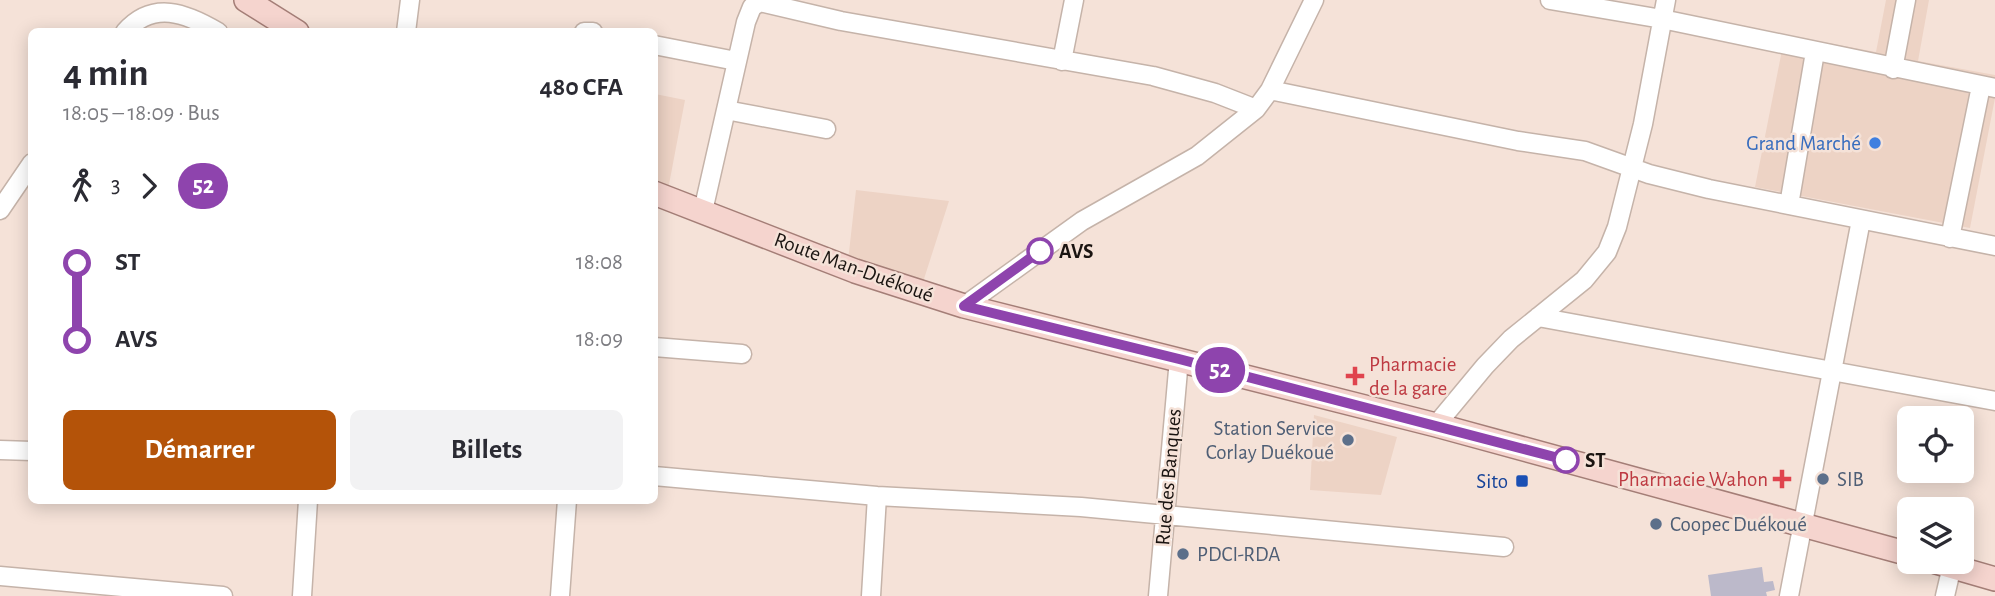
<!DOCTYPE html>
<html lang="fr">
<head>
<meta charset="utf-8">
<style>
  :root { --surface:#fff; --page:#f2f2f3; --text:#2b2b33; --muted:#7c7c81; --accent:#b45309 }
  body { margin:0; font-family:"Alegreya Sans",sans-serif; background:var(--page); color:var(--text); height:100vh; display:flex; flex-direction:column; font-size:26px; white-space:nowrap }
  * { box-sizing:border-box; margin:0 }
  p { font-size:23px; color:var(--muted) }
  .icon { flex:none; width:38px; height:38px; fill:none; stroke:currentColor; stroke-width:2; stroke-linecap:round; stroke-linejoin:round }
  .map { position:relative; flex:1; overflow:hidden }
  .details { position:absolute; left:28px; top:28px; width:630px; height:476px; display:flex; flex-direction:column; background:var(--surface); border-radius:10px; box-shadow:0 4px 18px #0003 }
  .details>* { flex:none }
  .badge { padding:0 14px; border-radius:23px; font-size:24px; line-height:46px }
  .tools { position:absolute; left:1897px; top:406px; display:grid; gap:14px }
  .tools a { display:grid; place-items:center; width:77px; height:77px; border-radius:10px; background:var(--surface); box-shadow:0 4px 18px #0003; font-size:35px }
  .map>.badge { position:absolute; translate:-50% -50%; box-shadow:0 0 0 4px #fff }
  .legs { display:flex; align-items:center; gap:10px; height:77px; padding:0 35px; font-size:23px }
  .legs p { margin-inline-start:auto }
  .headline { display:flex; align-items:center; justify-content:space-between; height:119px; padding:0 35px }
  h1 { font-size:38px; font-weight:600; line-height:52px }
  .primary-button { display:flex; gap:14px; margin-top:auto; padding:14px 35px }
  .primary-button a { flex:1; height:80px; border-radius:10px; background:var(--accent); color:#fff; font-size:28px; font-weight:600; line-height:80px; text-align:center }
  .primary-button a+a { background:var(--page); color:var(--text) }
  ul { padding:0 35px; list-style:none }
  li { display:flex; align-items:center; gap:24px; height:77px; font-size:26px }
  li i { display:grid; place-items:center; width:10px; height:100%; margin:0 9px; background:currentColor }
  li i::after { content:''; width:18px; height:18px; margin:-9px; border:5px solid; border-radius:50%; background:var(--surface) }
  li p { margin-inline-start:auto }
  li:first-child i { background:linear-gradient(#0000 50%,currentColor 0) }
  li:last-child i { background:linear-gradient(currentColor 50%,#0000 0) }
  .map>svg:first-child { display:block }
  .built { fill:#edd3c5 }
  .building { fill:#bcb9ca }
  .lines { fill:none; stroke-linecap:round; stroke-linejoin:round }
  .minor-casing { stroke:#c5b3a9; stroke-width:21 }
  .major-casing { stroke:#a47e77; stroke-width:26 }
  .minor { stroke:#fff; stroke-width:18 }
  .major { stroke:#f5d4ce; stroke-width:23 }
  .line-1-casing { stroke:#fff; stroke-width:16 }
  .line-1 { stroke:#8e44ad; stroke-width:10 }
  .shop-dot { fill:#3f7fe0; stroke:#f5e2d8; stroke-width:2.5 }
  .stop-1-dot { fill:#fff; stroke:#8e44ad; stroke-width:3.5 }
  .health-dot { fill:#e0444e; stroke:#f5e2d8; stroke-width:2.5 }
  .service-dot { fill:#5c6f8a; stroke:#f5e2d8; stroke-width:2.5 }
  .transit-dot { fill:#1a4fb4; stroke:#f5e2d8; stroke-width:2.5 }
  .labels { text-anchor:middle; stroke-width:5; stroke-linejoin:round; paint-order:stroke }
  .shop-label { font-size:21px; fill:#366cbe; stroke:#f5e2d8; text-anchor:end }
  .stop-label { font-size:21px; font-weight:bold; fill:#1a1411; stroke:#f5e2d8; text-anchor:start }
  .street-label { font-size:21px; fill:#1a1411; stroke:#f5e2d8 }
  .health-label { font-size:21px; fill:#be3a42; stroke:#f5e2d8; text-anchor:start }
  .service-label { font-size:21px; fill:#4e5e75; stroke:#f5e2d8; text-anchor:start }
  .transit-label { font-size:21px; fill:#164399; stroke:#f5e2d8; text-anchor:end }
</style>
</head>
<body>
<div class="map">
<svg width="1995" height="596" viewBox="0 0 1995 596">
  <rect width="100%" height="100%" fill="#f5e2d8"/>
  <path class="built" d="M1886 0H1929L1918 61 1995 75V98L1970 228 1755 187 1785 35 1876 52Z
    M655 94 685 100 667 195 655 190Z
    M856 190 949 201 923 282 848 261Z
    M1314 415 1397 437 1381 495 1310 490Z"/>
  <path class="building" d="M1762 567 1764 582 1773 581 1775 590 1766 592 1767 596H1711L1708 575Z"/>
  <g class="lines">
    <defs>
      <path id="minor" d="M1550 0 1662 19 1995 88
        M125 32C153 0 186 13 218 32
        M406 32 410 0
        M584 32H593
        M654 45 736 61
        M1062 61 1074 0
        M1893 69 1906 0
        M1270 90 1518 141 1585 151 1649 174 1709 189 1995 246
        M726 110 826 129
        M1789 205 1815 52
        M0 210 32 163
        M703 211 746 22 752 7 760 2 841 21 1153 76 1215 93 1256 109
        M1950 238 1981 86
        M964 306 1082 221 1197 156 1256 109 1270 90 1314 0
        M1538 317 1995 401
        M654 347 742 354
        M1436 425 1485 366 1511 339 1584 280 1607 252 1617 227 1643 124 1666 0
        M0 450 32 451
        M654 476 877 496 1081 507 1504 547
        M0 576 223 596
        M302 596 308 500
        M560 596 567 500
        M871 596 877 496
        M1158 596 1179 359
        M1789 596 1861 220
        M1945 596 1952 566"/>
      <path id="major" d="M246 0 297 32
        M654 193 855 271 964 306 1436 425 1909 554
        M1936 562 1995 579"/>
    </defs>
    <use href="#minor" class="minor-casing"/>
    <use href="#major" class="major-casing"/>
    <use href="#minor" class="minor"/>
    <use href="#major" class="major"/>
  </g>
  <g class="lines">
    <defs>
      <path id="line-1" d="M1040 251 964 306 1179 359 1566 460"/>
    </defs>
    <use href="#line-1" class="line-1-casing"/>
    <use href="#line-1" class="line-1"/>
  </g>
  <circle class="shop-dot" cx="1875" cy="143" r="7"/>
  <g class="stop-1-dot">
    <circle cx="1040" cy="251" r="12"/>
    <circle cx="1566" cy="460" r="12"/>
  </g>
  <g class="health-dot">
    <path d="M1351.5 365.5h7v7h7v7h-7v7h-7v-7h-7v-7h7z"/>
    <path d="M1778.5 468.5h7v7h7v7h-7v7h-7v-7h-7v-7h7z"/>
  </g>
  <g class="service-dot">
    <circle cx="1348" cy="440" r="7"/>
    <circle cx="1823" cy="479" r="7"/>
    <circle cx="1656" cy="524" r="7"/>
    <circle cx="1183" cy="554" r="7"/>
  </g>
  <rect class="transit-dot" x="1515" y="474" width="14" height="14" rx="3.5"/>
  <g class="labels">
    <g class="shop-label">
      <text x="1861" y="150">Grand Marché</text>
    </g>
    <g class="stop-label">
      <text x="1059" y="258">AVS</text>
      <text x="1585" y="467">ST</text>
    </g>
    <g class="street-label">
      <text transform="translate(854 267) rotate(20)" y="7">Route Man-Duékoué</text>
      <text transform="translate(1168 477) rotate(-85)" y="7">Rue des Banques</text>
    </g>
    <g class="health-label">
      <text x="1369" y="371">Pharmacie<tspan x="1369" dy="24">de la gare</tspan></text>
      <text x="1768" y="486" text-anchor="end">Pharmacie Wahon</text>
    </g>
    <g class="service-label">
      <text x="1334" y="435" text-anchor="end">Station Service<tspan x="1334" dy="24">Corlay Duékoué</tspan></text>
      <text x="1837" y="486">SIB</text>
      <text x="1670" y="531">Coopec Duékoué</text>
      <text x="1197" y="561">PDCI-RDA</text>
    </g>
    <g class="transit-label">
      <text x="1508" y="488">Sito</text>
    </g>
  </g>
</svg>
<div class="tools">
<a><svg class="icon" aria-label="locate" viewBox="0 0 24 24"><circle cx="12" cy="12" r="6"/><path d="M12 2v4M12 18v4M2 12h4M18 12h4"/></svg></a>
<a><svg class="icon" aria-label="layers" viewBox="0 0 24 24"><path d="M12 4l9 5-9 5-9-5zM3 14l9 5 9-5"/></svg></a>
</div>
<b class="badge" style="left:1220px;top:370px;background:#8e44ad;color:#fff">52</b>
<section class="details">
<div class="headline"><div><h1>4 min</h1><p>18:05 – 18:09 · Bus</p></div><b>480 CFA</b></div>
<div class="legs"><svg class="icon" aria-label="walk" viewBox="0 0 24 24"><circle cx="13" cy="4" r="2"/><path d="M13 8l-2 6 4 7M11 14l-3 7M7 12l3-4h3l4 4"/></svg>3<svg class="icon" aria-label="forward" viewBox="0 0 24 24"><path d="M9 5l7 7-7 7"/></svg><b class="badge" style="background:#8e44ad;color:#fff">52</b></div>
<ul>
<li><i style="color:#8e44ad"></i><b>ST</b><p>18:08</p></li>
<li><i style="color:#8e44ad"></i><b>AVS</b><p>18:09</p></li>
</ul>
<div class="primary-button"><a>Démarrer</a><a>Billets</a></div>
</section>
</div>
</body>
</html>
